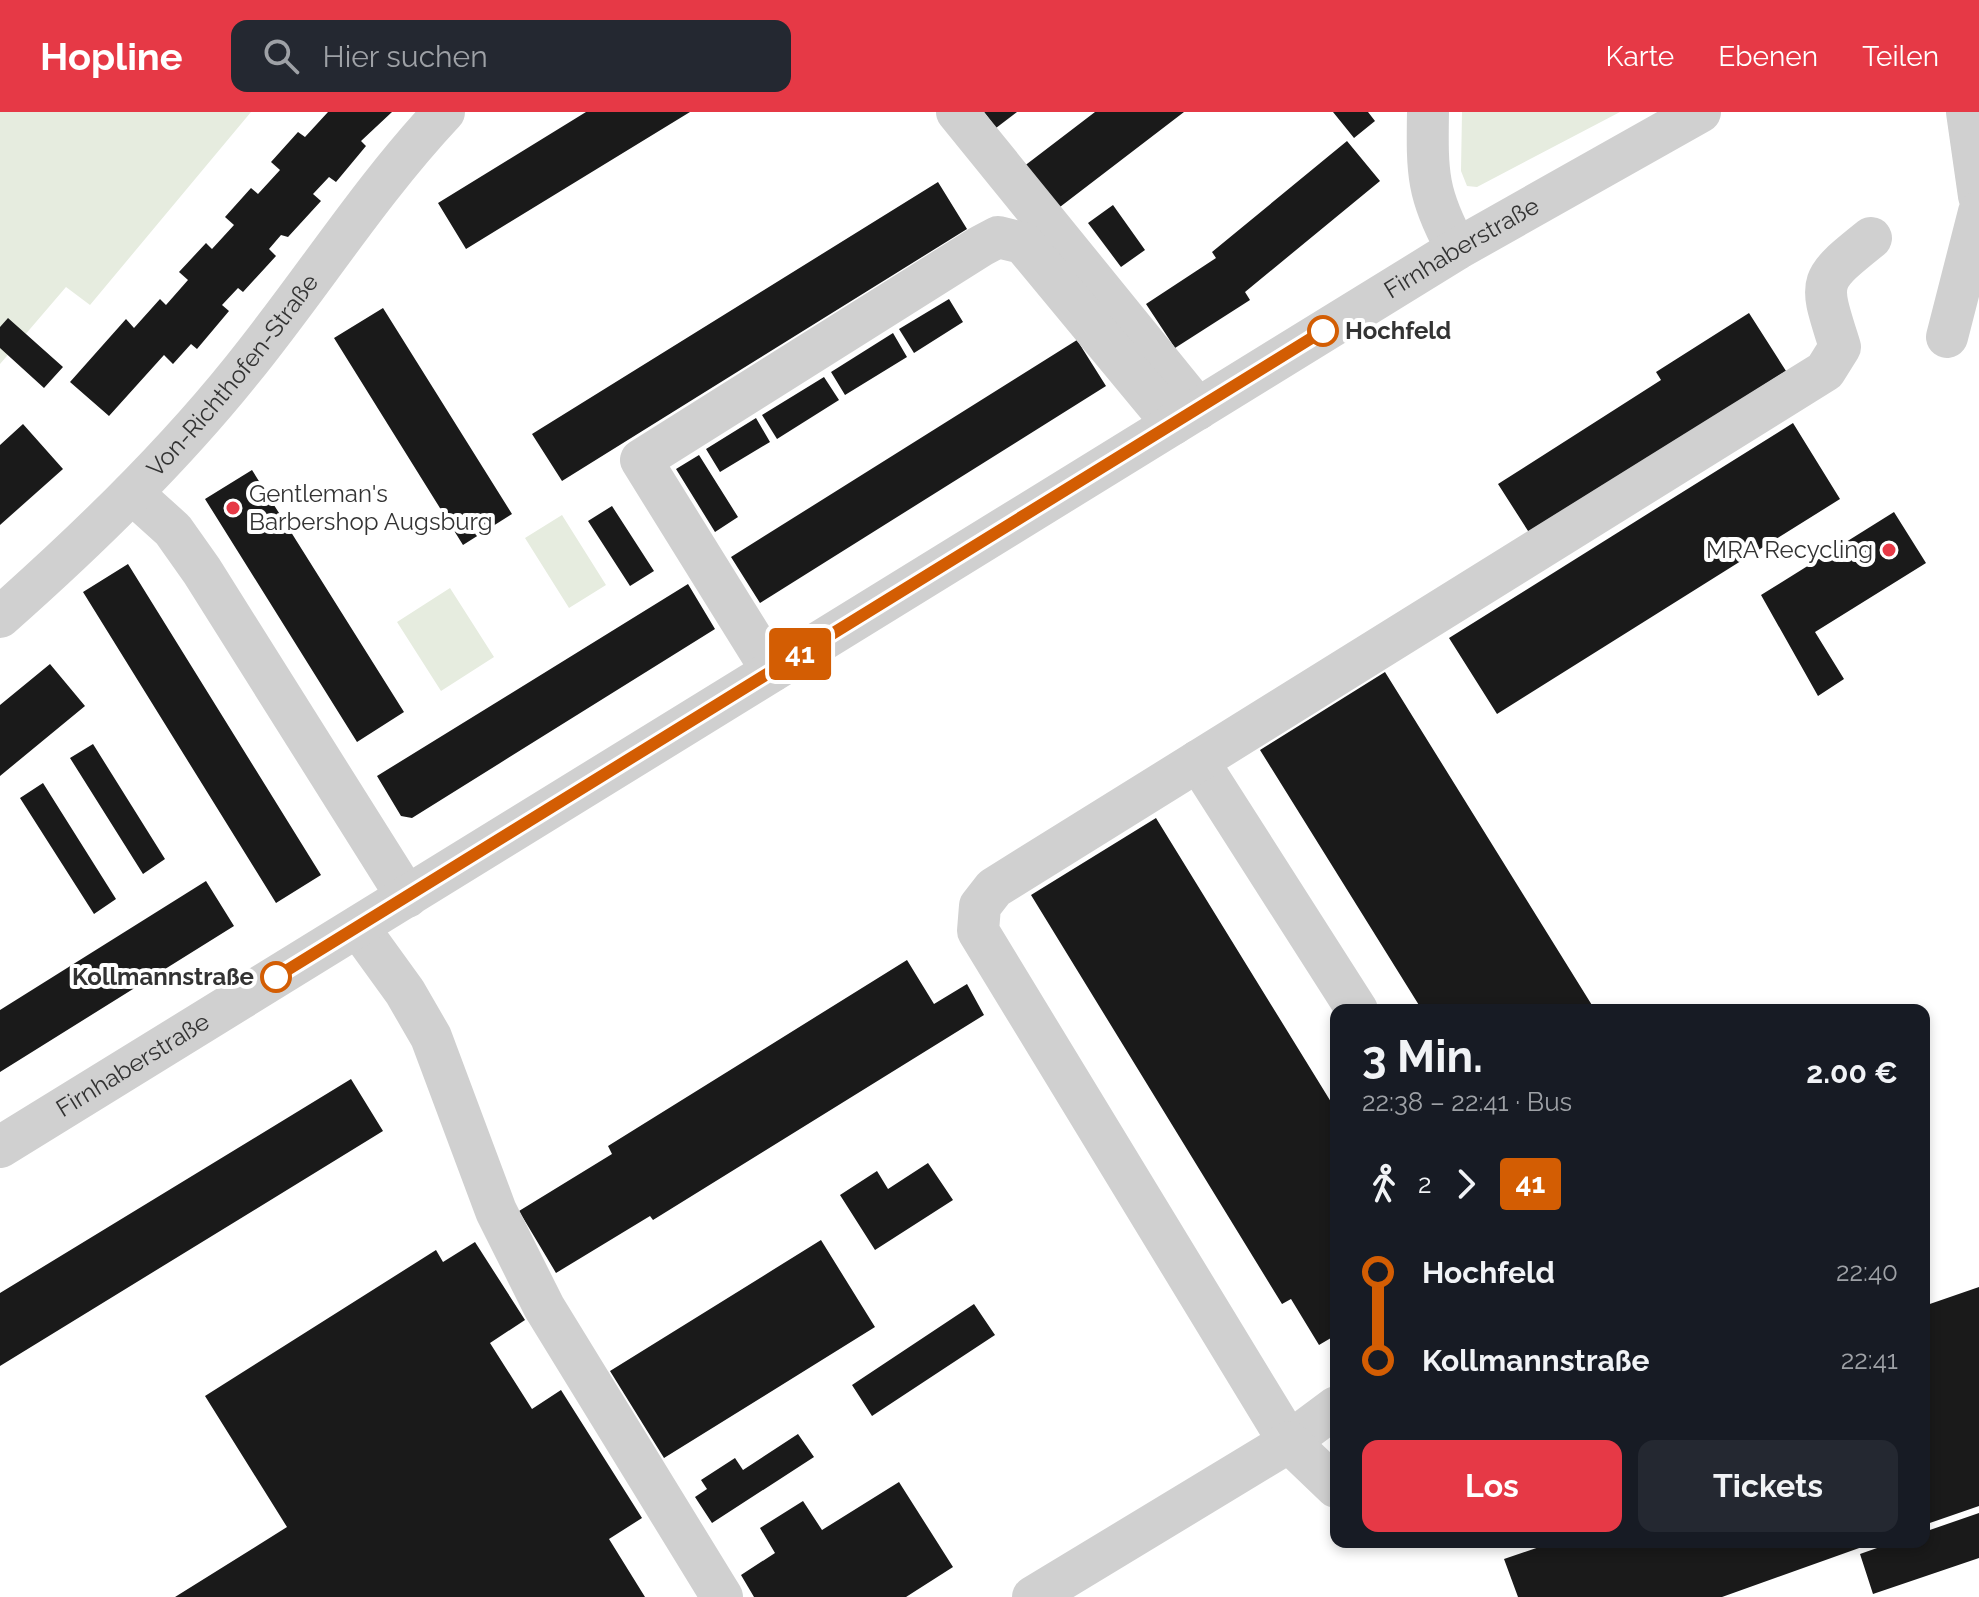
<!DOCTYPE html>
<html lang="de">
<head>
<meta charset="utf-8">
<style>
  :root { --surface:#171b24; --page:#242831; --text:#f1f3f6; --muted:#9ea1a6; --accent:#e63946 }
  body { margin:0; font-family:Raleway,sans-serif; background:var(--page); color:var(--text); height:100vh; display:flex; flex-direction:column; font-size:30px; white-space:nowrap }
  * { box-sizing:border-box; margin:0 }
  p { font-size:26px; color:var(--muted) }
  .icon { flex:none; width:44px; height:44px; fill:none; stroke:currentColor; stroke-width:2; stroke-linecap:round; stroke-linejoin:round }
  .map { position:relative; flex:1; overflow:hidden }
  .side { position:absolute; left:1330px; top:892px; width:600px; height:544px; display:flex; flex-direction:column; background:var(--surface); border-radius:16px; box-shadow:0 4px 12px #0003 }
  .side>* { flex:none }
  .badge { padding:0 16px; border-radius:6px; font-size:28px; line-height:52px }
  .map>.badge { position:absolute; translate:-50% -50%; box-shadow:0 0 0 4px #fff }
  .legs { display:flex; align-items:center; gap:12px; height:88px; padding:0 32px; font-size:26px }
  .legs p { margin-inline-start:auto }
  .overview { display:flex; align-items:center; justify-content:space-between; height:136px; padding:0 32px }
  h1 { font-size:44px; font-weight:700; line-height:60px }
  .cta { display:flex; gap:16px; margin-top:auto; padding:16px 32px }
  .cta a { flex:1; height:92px; border-radius:16px; background:var(--accent); color:#fff; font-size:32px; font-weight:700; line-height:92px; text-align:center }
  .cta a+a { background:var(--page); color:var(--text) }
  ul { padding:0 32px; list-style:none }
  li { display:flex; align-items:center; gap:28px; height:88px; font-size:30px }
  li i { display:grid; place-items:center; width:12px; height:100%; margin:0 10px; background:currentColor }
  li i::after { content:''; width:20px; height:20px; margin:-10px; border:6px solid; border-radius:50%; background:var(--surface) }
  li p { margin-inline-start:auto }
  li:first-child i { background:linear-gradient(#0000 50%,currentColor 0) }
  li:last-child i { background:linear-gradient(currentColor 50%,#0000 0) }
  header { display:flex; align-items:center; gap:48px; box-sizing:border-box; height:112px; padding:0 40px; background:var(--accent); color:#fff }
  header strong { font-size:38px }
  nav { display:flex; gap:44px; margin-inline-start:auto; font-size:28px }
  .search { width:560px; height:72px; background:var(--page); display:flex; align-items:center; gap:20px; box-sizing:border-box; padding:0 28px; border-radius:16px; color:var(--muted); font-size:30px }
  .map>svg:first-child { display:block }
  .green { fill:#e6ecdf }
  .building { fill:#1a1a1a }
  .lines { fill:none; stroke-linecap:round; stroke-linejoin:round }
  .minor { stroke:#d0d0d0; stroke-width:42 }
  .line-1-casing { stroke:#fff; stroke-width:18 }
  .line-1 { stroke:#d35d03; stroke-width:12 }
  .stop-1-dot { fill:#fff; stroke:#d35d03; stroke-width:4 }
  .poi-dot { fill:#e63946; stroke:#fff; stroke-width:3 }
  .labels { text-anchor:middle; stroke-width:8; stroke-linejoin:round; paint-order:stroke }
  .street-label { font-size:24px; fill:#333; stroke:#fff }
  .stop-label { font-size:24px; font-weight:bold; fill:#333; stroke:#fff; text-anchor:start }
  .poi-label { font-size:24px; fill:#333; stroke:#fff; text-anchor:start }
</style>
</head>
<body>
<header>
<strong>Hopline</strong>
<div class="search"><svg class="icon" aria-label="search" viewBox="0 0 24 24"><circle cx="10" cy="10" r="6"/><path d="M15 15l6 6"/></svg>Hier suchen</div>
<nav><a>Karte</a><a>Ebenen</a><a>Teilen</a></nav>
</header>
<div class="map">
<svg width="1979" height="1485" viewBox="0 0 1979 1485">
  <rect width="100%" height="100%" fill="#fff"/>
  <path class="green" d="M0 0H251L90 193 66 175 0 252Z
    M1462 0H1620L1477 75 1467 74 1461 59Z
    M562 403 606 473 569 496 525 426Z
    M450 476 494 545 441 579 397 510Z"/>
  <path class="building" d="M328 0H392L361 29 366 34 336 70 329 65 313 82 321 89 288 125 281 123 269 137 276 144 243 180 238 176 222 193 229 199 197 237 191 232 173 252 164 243 109 304 70 270 126 207 134 216 160 187 166 193 188 168 179 160 206 131 212 137 234 113 225 105 251 76 258 82 280 58 271 50 298 20 305 25Z
    M586 0H690L466 137 438 91Z
    M984 0H1017L996 16Z
    M1095 0H1184L1056 98 1023 55Z
    M1333 0H1368L1375 9 1354 26Z
    M1347 29 1380 69 1245 180 1250 188 1175 236 1146 192 1216 146 1212 140Z
    M938 70 967 117 562 369 532 322Z
    M1113 93 1145 138 1121 155 1088 111Z
    M949 187 963 210 914 241 899 217Z
    M383 196 512 402 463 433 334 226Z
    M1749 201 1786 259 1530 422 1498 372 1661 268 1656 260Z
    M8 206 63 255 44 276 0 236V215Z
    M893 221 907 245 845 283 831 260Z
    M1077 228 1106 274 760 491 731 445Z
    M824 265 839 288 777 327 762 303Z
    M756 306 770 330 720 360 706 337Z
    M1793 311 1840 387 1497 602 1449 526Z
    M23 312 63 357 0 413V333Z
    M699 343 738 405 715 420 676 357Z
    M252 358 404 600 357 630 205 387Z
    M612 394 654 459 630 474 588 409Z
    M1894 400 1926 451 1815 520 1844 567 1818 584 1761 483Z
    M128 452 321 763 276 791 83 480Z
    M688 472 715 517 412 706 401 704 377 664Z
    M50 552 85 594 0 664V593Z
    M1385 560 1595 898H1422L1260 638Z
    M93 632 165 747 143 762 70 646Z
    M43 671 116 787 94 802 20 686Z
    M1156 706 1336 998V1223L1319 1233 1291 1187 1282 1192 1031 783Z
    M206 769 234 814 0 960V898Z
    M907 848 934 892 967 872 984 903 653 1108 650 1104 556 1161 519 1099 612 1042 608 1034Z
    M351 967 383 1019 0 1254V1181Z
    M928 1051 953 1088 875 1138 840 1083 877 1059 888 1077Z
    M821 1128 875 1215 664 1346 610 1259Z
    M475 1130 525 1208 490 1231 532 1297 561 1278 642 1406 609 1427 645 1485H175L287 1415 205 1284 436 1138 443 1150Z
    M1979 1175V1394L1924 1413V1194Z
    M974 1192 995 1223 872 1304 852 1273Z
    M798 1322 814 1345 712 1411 695 1385 707 1377 701 1368 735 1346 743 1358Z
    M899 1370 953 1455 906 1485H754L741 1463 775 1441 760 1416 803 1389 822 1418Z
    M1979 1401V1446L1873 1482 1860 1442 1894 1430H1924V1420Z
    M1554 1430H1876L1722 1485H1518L1504 1447Z"/>
  <g class="lines">
    <g class="minor">
      <path d="M957 0 1198 297"/>
      <path d="M1428 0C1427 61 1427 83 1457 137"/>
      <path d="M1967 0 1979 84"/>
      <path d="M1947 225 1979 100"/>
      <path d="M132 381 173 418 202 459 407 785"/>
      <path id="s1" d="M0 505C86 429 170 348 242 258 311 173 369 80 444 0"/>
      <path d="M772 559 641 348 981 134 998 125 1023 131 1173 312"/>
      <path d="M1198 649 1357 898"/>
      <path d="M358 815 405 880 431 925 496 1099 544 1195 722 1485"/>
      <path id="s2" d="M0 1035 1457 137 1700 0"/>
      <path d="M1336 1295 1289 1330 978 819 980 794 994 776 1825 259 1840 235C1819 168 1816 170 1871 126"/>
      <path d="M1033 1485 1289 1330 1336 1375"/>
    </g>
  </g>
  <g class="lines">
    <defs>
      <path id="line-1" d="M276 865 1323 219"/>
    </defs>
    <use href="#line-1" class="line-1-casing"/>
    <use href="#line-1" class="line-1"/>
  </g>
  <g class="stop-1-dot">
    <circle cx="1323" cy="219" r="14"/>
    <circle cx="276" cy="865" r="14"/>
  </g>
  <g class="poi-dot">
    <circle cx="233" cy="396" r="8"/>
    <circle cx="1889" cy="438" r="8"/>
  </g>
  <g class="labels">
    <g class="street-label">
      <text dy="8" stroke="none"><textPath href="#s2" startOffset="1716">Firnhaberstraße</textPath></text>
      <text dy="8" stroke="none"><textPath href="#s1" startOffset="336">Von-Richthofen-Straße</textPath></text>
      <text dy="8" stroke="none"><textPath href="#s2" startOffset="156">Firnhaberstraße</textPath></text>
    </g>
    <g class="stop-label">
      <text x="1345" y="227">Hochfeld</text>
      <text x="254" y="873" text-anchor="end">Kollmannstraße</text>
    </g>
    <g class="poi-label">
      <text x="249" y="390">Gentleman's<tspan x="249" dy="28">Barbershop Augsburg</tspan></text>
      <text x="1873" y="446" text-anchor="end">MRA Recycling</text>
    </g>
  </g>
</svg>
<b class="badge" style="left:800px;top:542px;background:#d35d03;color:#fff">41</b>
<section class="side">
<div class="overview"><div><h1>3 Min.</h1><p>22:38 – 22:41 · Bus</p></div><b>2.00 €</b></div>
<div class="legs"><svg class="icon" aria-label="walk" viewBox="0 0 24 24"><circle cx="13" cy="4" r="2"/><path d="M13 8l-2 6 4 7M11 14l-3 7M7 12l3-4h3l4 4"/></svg>2<svg class="icon" aria-label="forward" viewBox="0 0 24 24"><path d="M9 5l7 7-7 7"/></svg><b class="badge" style="background:#d35d03;color:#fff">41</b></div>
<ul>
<li><i style="color:#d35d03"></i><b>Hochfeld</b><p>22:40</p></li>
<li><i style="color:#d35d03"></i><b>Kollmannstraße</b><p>22:41</p></li>
</ul>
<div class="cta"><a>Los</a><a>Tickets</a></div>
</section>
</div>
</body>
</html>
